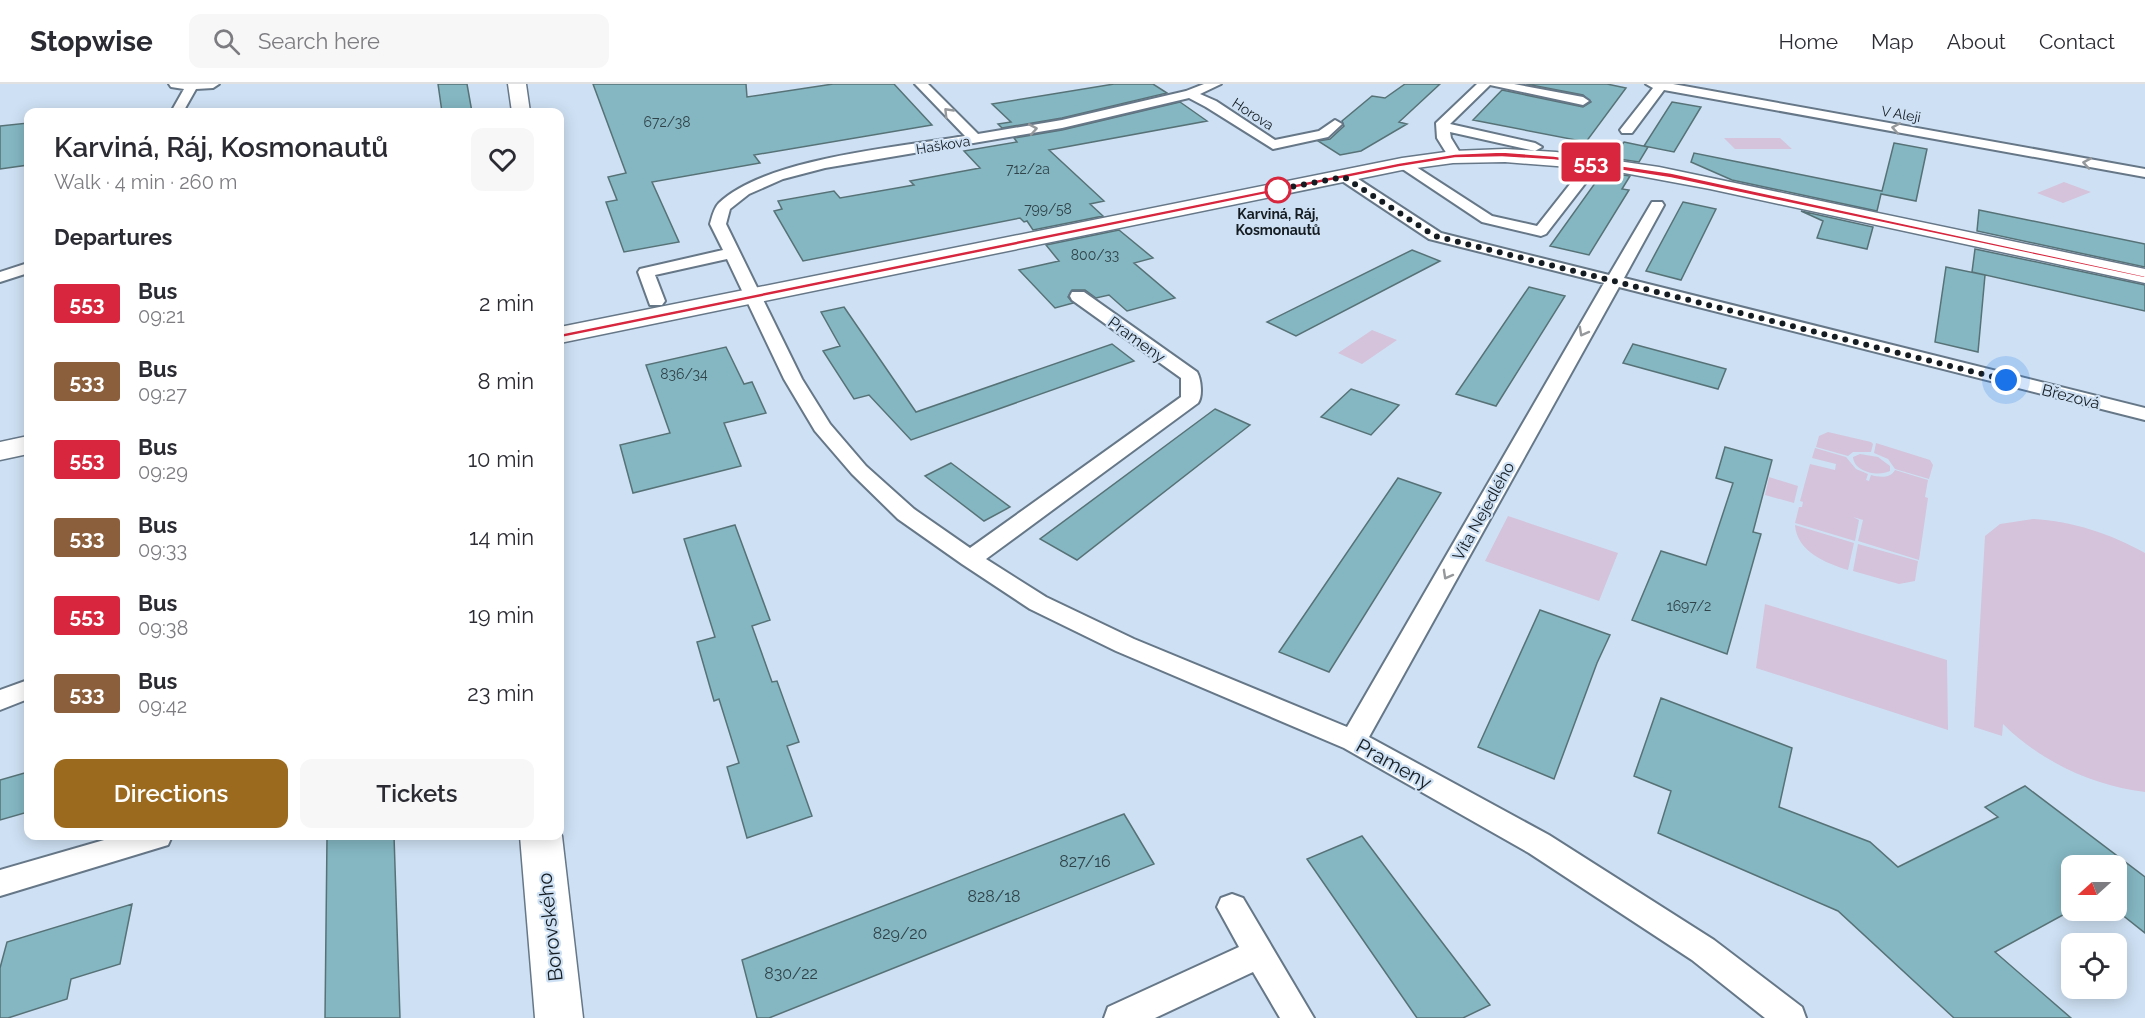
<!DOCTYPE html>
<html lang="en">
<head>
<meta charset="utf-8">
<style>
  :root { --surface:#fff; --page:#f7f7f7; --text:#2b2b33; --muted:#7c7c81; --line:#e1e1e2; --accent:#9b6a1e }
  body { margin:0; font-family:Raleway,sans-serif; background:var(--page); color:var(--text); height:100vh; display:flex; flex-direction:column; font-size:22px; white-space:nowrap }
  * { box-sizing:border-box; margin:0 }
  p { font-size:20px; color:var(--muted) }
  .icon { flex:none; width:33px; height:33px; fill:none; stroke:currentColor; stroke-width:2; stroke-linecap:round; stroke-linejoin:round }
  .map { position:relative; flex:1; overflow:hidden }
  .drawer { position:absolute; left:24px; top:24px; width:540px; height:732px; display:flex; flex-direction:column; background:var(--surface); border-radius:12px; box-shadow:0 3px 15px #0003 }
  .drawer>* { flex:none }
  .badge { padding:0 12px; border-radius:4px; font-size:21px; line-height:39px }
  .needle { width:39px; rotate:249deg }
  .controls { position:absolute; left:2061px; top:771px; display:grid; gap:12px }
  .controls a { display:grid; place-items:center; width:66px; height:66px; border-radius:12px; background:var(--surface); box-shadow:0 3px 15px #0003; font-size:30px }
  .you { position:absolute; width:30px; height:30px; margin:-15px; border:4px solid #fff; border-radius:50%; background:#1a73e8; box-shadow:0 0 0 9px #1a73e833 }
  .map>.badge { position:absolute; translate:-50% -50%; box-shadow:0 0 0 3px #fff }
  h2 { padding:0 30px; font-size:22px; line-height:54px }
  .round { display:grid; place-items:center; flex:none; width:63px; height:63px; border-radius:12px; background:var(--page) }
  .summary { display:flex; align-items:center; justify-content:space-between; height:102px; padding:0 30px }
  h1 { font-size:28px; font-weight:600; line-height:45px }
  .primary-button { display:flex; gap:12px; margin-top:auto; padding:12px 30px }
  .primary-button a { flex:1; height:69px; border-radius:12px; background:var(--accent); color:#fff; font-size:24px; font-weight:600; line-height:69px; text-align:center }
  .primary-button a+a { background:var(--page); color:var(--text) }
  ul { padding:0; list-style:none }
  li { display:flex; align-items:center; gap:18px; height:78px; padding:0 30px }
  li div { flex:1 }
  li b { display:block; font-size:22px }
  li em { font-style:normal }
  li .badge { min-width:66px; font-weight:700; text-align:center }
  header { display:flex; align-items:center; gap:36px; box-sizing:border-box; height:84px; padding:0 30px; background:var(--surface); border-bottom:2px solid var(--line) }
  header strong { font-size:28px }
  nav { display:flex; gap:33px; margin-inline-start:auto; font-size:21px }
  .search { width:420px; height:54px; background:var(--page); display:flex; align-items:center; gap:15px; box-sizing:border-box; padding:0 21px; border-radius:12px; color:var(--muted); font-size:22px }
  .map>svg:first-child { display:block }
  .green { fill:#d4c3db }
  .building { fill:#84b7c2; stroke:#577277; stroke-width:1.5 }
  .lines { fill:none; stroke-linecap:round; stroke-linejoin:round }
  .street-casing { stroke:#678; stroke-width:4 }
  .secondary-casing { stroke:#678; stroke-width:3 }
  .street { fill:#fff; fill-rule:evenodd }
  .secondary { fill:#fff; fill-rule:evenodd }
  .oneway { stroke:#96999c }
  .line { fill:#d7263d; stroke:#fff; stroke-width:1.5 }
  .walk { stroke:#151c22; stroke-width:6; stroke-dasharray:0 10.8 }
  .stop-dot { fill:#fff; stroke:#d7263d; stroke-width:3 }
  .labels { text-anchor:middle; stroke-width:4.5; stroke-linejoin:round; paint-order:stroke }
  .far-street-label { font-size:14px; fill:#151c22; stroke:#cee1f4 }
  .number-label { font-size:14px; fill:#31434a }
  .far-stop-label { font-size:14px; font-weight:bold; fill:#151c22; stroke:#cee1f4 }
  .street-label { font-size:16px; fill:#151c22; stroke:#cee1f4 }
  .near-number-label { font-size:16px; fill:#31434a }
  .near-street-label { font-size:20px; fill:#151c22; stroke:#cee1f4 }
</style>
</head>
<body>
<header>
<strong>Stopwise</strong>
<div class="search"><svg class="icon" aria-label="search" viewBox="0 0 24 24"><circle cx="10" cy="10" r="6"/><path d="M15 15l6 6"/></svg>Search here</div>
<nav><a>Home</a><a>Map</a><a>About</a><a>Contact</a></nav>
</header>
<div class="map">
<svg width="2145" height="934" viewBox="0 0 2145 934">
  <rect width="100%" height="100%" fill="#cee1f4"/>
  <path class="green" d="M1724 54H1780L1792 65H1735Z
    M2064 98 2091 108 2063 119 2037 109Z
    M1372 246 1397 256 1362 280 1338 269Z
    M1828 348 1871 358 1873 360 1871 368H1853L1848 372 1816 363 1819 352Z
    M1876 359 1930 376 1933 381 1929 395 1895 385 1888 375 1874 369Z
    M1815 364 1846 373 1856 385 1868 390 1866 396 1869 397 1871 391C1879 393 1890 395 1895 386L1928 396 1925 413 1928 414 1919 476 1858 457 1863 436 1853 433 1859 436 1855 457 1795 439 1799 423H1802L1803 418 1800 417 1810 380 1835 386 1836 380 1812 374Z
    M1860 370 1878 373 1890 382V387C1878 393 1854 388 1853 373Z
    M1769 393 1798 402 1794 419 1765 411Z
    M1508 432 1618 469 1599 517 1485 477Z
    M2033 435C2073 437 2111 450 2145 469V708C2093 702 2040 677 2003 640L2002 652 1974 643 1985 452 2000 440Z
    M1795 441 1854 459 1848 486C1826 479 1797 468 1795 441Z
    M1858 460 1918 477 1915 497 1899 500 1853 487Z
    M1765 520 1947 576 1948 646 1756 584Z"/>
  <path class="building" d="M438 0H467L472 28H442Z
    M593 0H746L747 13 833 0H894L932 41 754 71 760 79 652 98 679 158 624 168 606 118 617 116 608 93 626 89Z
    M1114 0H1153L1167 9 1062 34 1002 44 998 40 1011 38 992 20Z
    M1405 0H1440L1399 38 1407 40 1361 67 1340 71 1318 57 1330 55 1344 42 1342 37 1372 12 1385 14Z
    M1526 0H1607L1626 4 1586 58 1473 36 1502 6 1583 23 1591 18 1583 11Z
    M1180 18 1207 37 1049 66 1104 117 1090 120 1103 132 1033 146 1027 137 1024 138 1020 134 803 177 774 127 782 125 778 117 834 107 840 114 914 101 910 97 980 84 964 67 1017 58 1014 54 1062 46Z
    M1672 18 1701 23 1674 68 1644 62Z
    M28 39V81L0 85V42Z
    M1624 58 1648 63 1639 78 1612 74Z
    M1894 59 1927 65 1916 117 1881 110 1877 127 1732 96 1691 78 1694 69 1882 107Z
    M1603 88 1630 92 1622 105 1629 106 1589 171 1550 162Z
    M1683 118 1716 125 1681 196 1646 187Z
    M1979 126 2145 160V183L1977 147Z
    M1801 127 1873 143 1867 165 1817 154 1823 137Z
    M1119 146 1153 174 1134 179 1175 214 1127 227 1109 211 1096 214 1085 206H1072L1068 213 1073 219 1055 224 1019 186 1059 177 1046 161Z
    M1975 165 2145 201V227L1972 188Z
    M1412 166 1440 177 1296 252 1267 238Z
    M1946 183 1985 191 1978 268 1935 258Z
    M1529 203 1565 212 1496 322 1456 310Z
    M844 223 916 328 1112 260 1134 277 911 356 869 311 854 315 823 267 840 262 821 228Z
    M1633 260 1726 285 1718 305 1623 279Z
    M726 263 744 300 752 298 766 329 724 339 741 382 633 409 620 361 670 349 646 281Z
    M1351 305 1399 321 1371 351 1321 333Z
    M1215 325 1250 341 1077 476 1040 455Z
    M1725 363 1772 376 1753 448 1761 450 1727 570 1632 536 1661 467 1706 481 1733 399 1716 394Z
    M951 379 1010 423 984 437 925 392Z
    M1398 394 1441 409 1329 588 1279 568Z
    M735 441 770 536 752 542 772 598 777 597 799 658 787 662 812 732 747 754 727 683 739 679 719 615 714 617 697 558 715 553 684 455Z
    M1540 526 1610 551 1597 579 1554 695 1478 663Z
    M1661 614 1792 664 1779 723 1870 758 1898 783 1998 733 1985 723 2025 702 2145 793V849L2116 826V782H2072V826L1995 868 2071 934H1954L1838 827 1658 749 1671 707 1634 692Z
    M28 688V728L0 736V696Z
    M1124 730 1154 780 769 934H757L742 876Z
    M336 752H394L400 934H325L327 754Z
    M1362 752 1422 832 1490 921 1463 934H1417L1307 775Z
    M132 820 120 880 71 895 67 915 8 934H0V884L7 858Z"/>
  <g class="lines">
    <defs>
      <path id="street" d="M169 0H219L213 4 196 5 183 28H171L184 5 171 3Z
        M915 0H928L978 50 1062 36 1186 7 1204 0H1221L1200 10 1216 17 1275 56 1319 47 1335 36 1342 40 1328 53 1273 65 1206 23 1189 14 1062 44 825 84 783 95 749 110 730 125 726 140 802 295 830 340 866 382 914 425 970 464 1181 313V294L1072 216 1070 212 1072 208H1084L1197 288C1201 295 1203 312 1198 319L986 475 1046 513 1134 555 1347 643 1604 199 1429 155 1339 95 1337 92 1339 89H1349L1441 149 1609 191 1652 118H1662L1664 121 1624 194 2145 324V336L1619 203 1369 653 1549 751 1714 856 1802 923 1806 934H1765L1692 876 1529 769 1344 664 1116 567 1030 525 962 480 898 435 852 390 815 347 784 295 727 175 655 191 665 217 662 221H650L638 188 640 185 723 166 710 140C712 133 714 124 719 119 766 74 900 63 965 52Z
        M1477 0H1514L1583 13 1589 17 1583 21 1490 1 1450 40 1535 59 1542 63 1535 67 1450 48 1451 54 1462 72 1460 75H1450L1437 54 1436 39Z
        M1646 0H1673L2145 85V93L1664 6 1632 49H1622L1620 46 1653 4Z
        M1594 75 1601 79 1546 150 1541 152 1482 138 1395 80 1397 77H1407L1492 132 1537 142 1589 76Z
        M28 179V189L0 198V188Z
        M28 596V615L0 626V606Z
        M118 752H172L168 761 0 812V786Z
        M1232 810 1243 814 1314 934H1280L1253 888 1155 934H1104L1108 923 1239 863 1217 823 1221 814Z"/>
      <path id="secondary" d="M508 0H526L530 28H512Z
        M1505 65 1556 68 1659 83 2145 185V199L1710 105 1608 86 1505 78 1453 79 1402 86 560 259V243L1402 74 1453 67Z
        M28 352V370L0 376V358Z
        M560 747 562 752 583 934H535L520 752H560Z"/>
    </defs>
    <use href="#street" class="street-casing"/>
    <use href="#secondary" class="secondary-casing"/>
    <use href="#street" class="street"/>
    <use href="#secondary" class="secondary"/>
  </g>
  <defs><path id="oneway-chevron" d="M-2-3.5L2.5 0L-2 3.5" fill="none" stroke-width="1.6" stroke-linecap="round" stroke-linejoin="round" transform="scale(1.5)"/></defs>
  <g class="oneway">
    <use href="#oneway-chevron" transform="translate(948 28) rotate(-134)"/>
    <use href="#oneway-chevron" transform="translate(1896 44) rotate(-170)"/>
    <use href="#oneway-chevron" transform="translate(1033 45) rotate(-10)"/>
    <use href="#oneway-chevron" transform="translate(2087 79) rotate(-170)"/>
    <use href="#oneway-chevron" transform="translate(1583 248) rotate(119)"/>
    <use href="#oneway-chevron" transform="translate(1447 491) rotate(119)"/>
  </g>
  <path class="line" d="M1502 68 1554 72 1671 89 2145 192V194L1671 94 1554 76 1502 73 1455 74 1399 83 560 254 555 251 1399 79 1455 70Z"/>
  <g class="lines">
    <path class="walk" d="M1278 106H1275L1344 93 1435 152 2006 296"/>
  </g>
  <circle class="stop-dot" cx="1278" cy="106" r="12"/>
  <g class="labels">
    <g class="far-street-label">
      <text transform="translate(1253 30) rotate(33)" y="5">Horova</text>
      <text transform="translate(1901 30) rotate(10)" y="5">V Aleji</text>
      <text transform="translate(943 61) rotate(-9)" y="5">Haškova</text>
    </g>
    <g class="number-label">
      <text x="667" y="43">672/38</text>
      <text x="1028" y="90">712/2a</text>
      <text x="1048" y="130">799/58</text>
      <text x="1095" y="176">800/33</text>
      <text x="684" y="295">836/34</text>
      <text x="1689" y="527">1697/2</text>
    </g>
    <g class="far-stop-label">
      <text x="1278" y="135">Karviná, Ráj,<tspan x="1278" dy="16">Kosmonautů</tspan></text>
    </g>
    <g class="street-label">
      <text transform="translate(1137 255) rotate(36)" y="6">Prameny</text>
      <text transform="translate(2071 312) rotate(14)" y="6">Březová</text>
      <text transform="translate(1483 427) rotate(-61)" y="6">Víta Nejedlého</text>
    </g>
    <g class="near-number-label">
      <text x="1085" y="783">827/16</text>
      <text x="994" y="818">828/18</text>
      <text x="900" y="855">829/20</text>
      <text x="791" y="895">830/22</text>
    </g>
    <g class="near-street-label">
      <text transform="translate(1394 680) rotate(29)" y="7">Prameny</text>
      <text transform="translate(550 843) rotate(-96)" y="7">Borovského</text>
    </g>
  </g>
</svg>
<div class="controls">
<a><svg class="needle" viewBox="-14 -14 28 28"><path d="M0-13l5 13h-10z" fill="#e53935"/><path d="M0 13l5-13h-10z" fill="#7c7c81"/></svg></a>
<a><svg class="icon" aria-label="locate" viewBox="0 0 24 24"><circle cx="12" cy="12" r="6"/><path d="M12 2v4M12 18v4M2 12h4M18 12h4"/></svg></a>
</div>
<div class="you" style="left:2006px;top:296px"></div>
<b class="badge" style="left:1591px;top:78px;background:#d7263d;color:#fff">553</b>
<section class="drawer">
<div class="summary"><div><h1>Karviná, Ráj, Kosmonautů</h1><p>Walk · 4 min · 260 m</p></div><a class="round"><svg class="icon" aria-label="heart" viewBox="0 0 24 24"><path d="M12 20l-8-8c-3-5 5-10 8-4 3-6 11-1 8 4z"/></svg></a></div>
<h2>Departures</h2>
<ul>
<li><span class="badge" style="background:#d7263d;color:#fff">553</span><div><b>Bus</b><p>09:21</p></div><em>2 min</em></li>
<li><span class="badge" style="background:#8b5e3c;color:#fff">533</span><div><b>Bus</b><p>09:27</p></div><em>8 min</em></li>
<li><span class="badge" style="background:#d7263d;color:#fff">553</span><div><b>Bus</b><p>09:29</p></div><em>10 min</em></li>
<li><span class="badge" style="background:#8b5e3c;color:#fff">533</span><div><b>Bus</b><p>09:33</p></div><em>14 min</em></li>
<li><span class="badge" style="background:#d7263d;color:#fff">553</span><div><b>Bus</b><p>09:38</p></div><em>19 min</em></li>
<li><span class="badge" style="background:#8b5e3c;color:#fff">533</span><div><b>Bus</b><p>09:42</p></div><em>23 min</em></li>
</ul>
<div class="primary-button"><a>Directions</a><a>Tickets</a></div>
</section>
</div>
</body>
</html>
